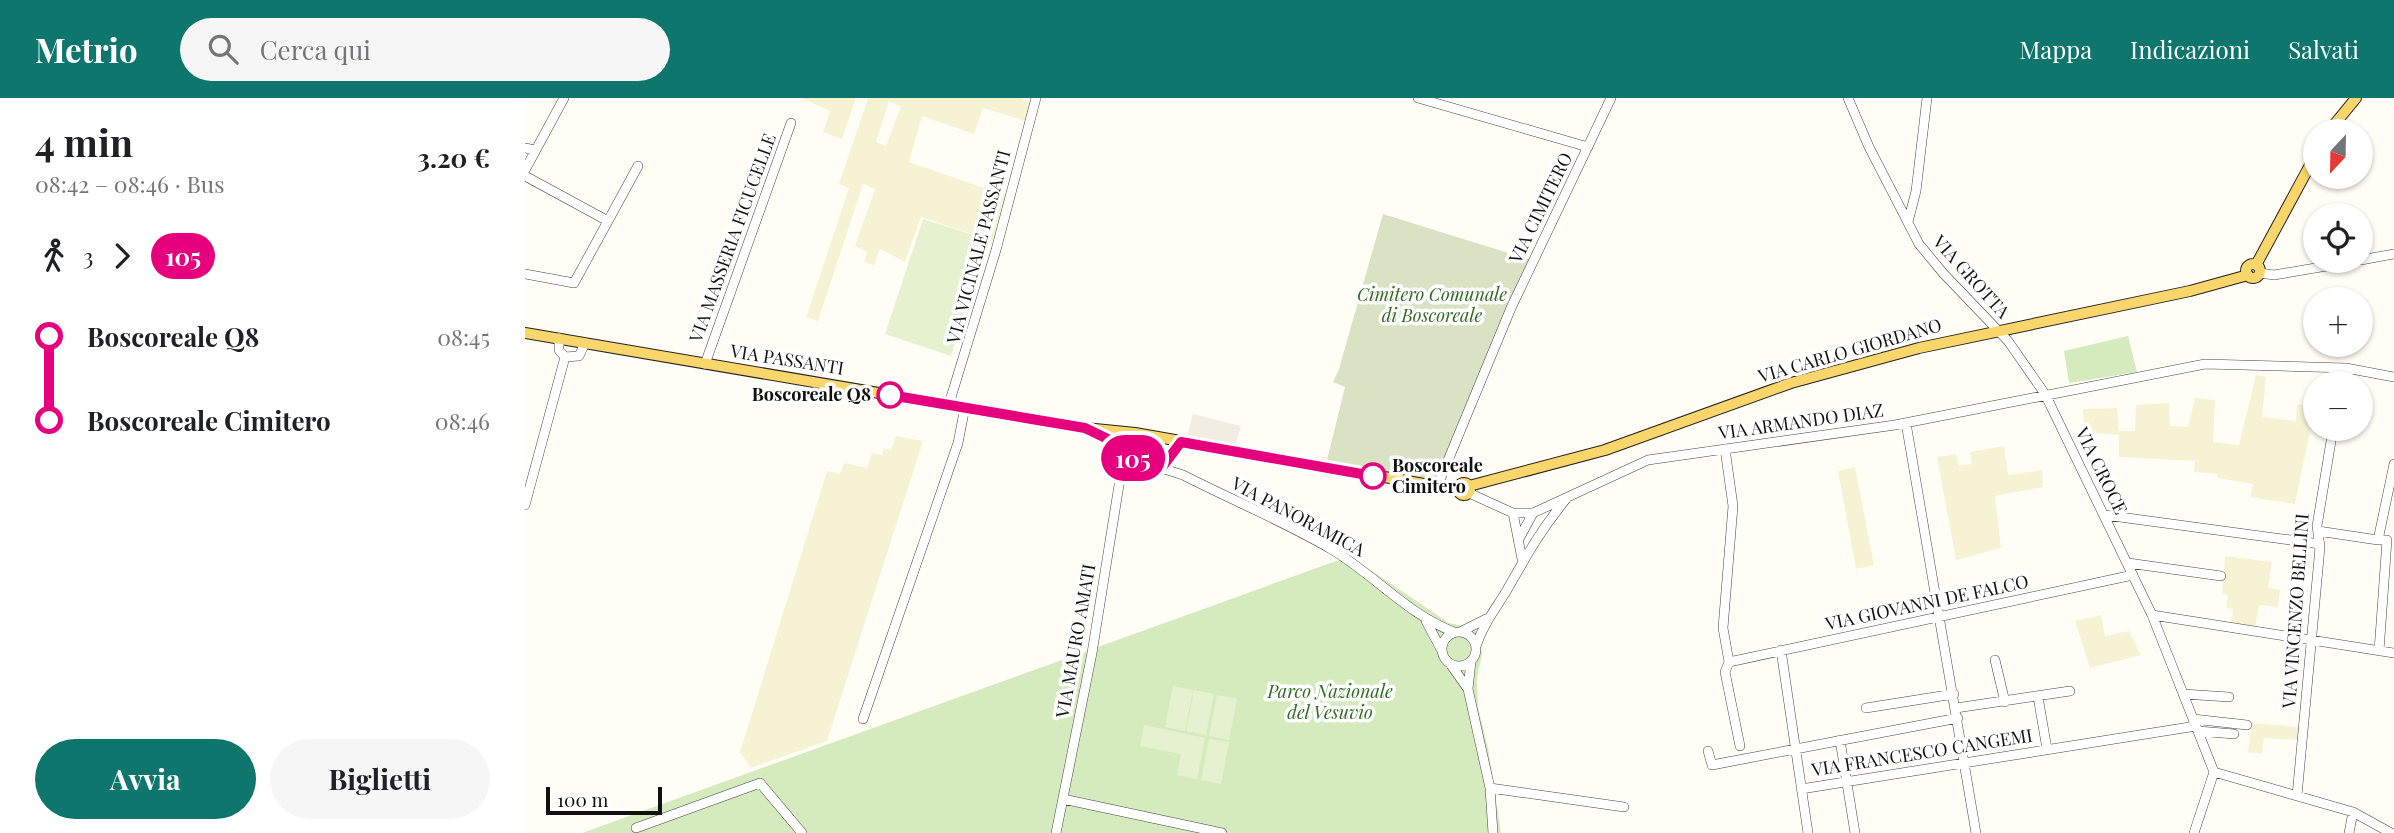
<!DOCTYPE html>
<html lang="it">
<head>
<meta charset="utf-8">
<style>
  :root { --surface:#fff; --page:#f6f6f6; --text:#202124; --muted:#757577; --accent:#0f766e }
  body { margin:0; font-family:"Playfair Display",serif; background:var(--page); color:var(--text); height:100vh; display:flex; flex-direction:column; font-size:26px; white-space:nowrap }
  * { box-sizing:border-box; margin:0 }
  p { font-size:23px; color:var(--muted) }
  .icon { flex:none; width:38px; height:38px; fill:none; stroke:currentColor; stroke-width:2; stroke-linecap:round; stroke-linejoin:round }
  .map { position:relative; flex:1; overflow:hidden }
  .sheet { display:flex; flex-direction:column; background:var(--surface); width:525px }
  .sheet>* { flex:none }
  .badge { padding:0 14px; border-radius:23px; font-size:24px; line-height:46px }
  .needle { width:46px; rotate:202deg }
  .buttons { position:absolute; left:1778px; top:21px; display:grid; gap:14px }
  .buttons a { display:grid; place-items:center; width:70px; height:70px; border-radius:50%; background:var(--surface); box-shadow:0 2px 5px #0004; font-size:35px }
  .scale { position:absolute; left:21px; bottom:18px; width:116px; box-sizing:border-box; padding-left:7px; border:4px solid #111; border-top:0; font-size:19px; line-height:24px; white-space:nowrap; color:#111; -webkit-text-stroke:5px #fff; paint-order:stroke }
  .map>.badge { position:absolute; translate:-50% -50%; box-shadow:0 0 0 4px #fff }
  .legs { display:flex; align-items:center; gap:10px; height:77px; padding:0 35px; font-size:23px }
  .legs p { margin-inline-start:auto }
  .headline { display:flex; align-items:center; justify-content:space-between; height:119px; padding:0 35px }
  h1 { font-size:38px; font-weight:700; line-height:52px }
  .cta { display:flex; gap:14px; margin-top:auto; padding:14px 35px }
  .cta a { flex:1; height:80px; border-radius:42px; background:var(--accent); color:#fff; font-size:28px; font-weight:700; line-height:80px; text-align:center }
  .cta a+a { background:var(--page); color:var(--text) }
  ul { padding:0 35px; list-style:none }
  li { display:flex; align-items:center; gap:24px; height:84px; font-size:26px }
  li i { display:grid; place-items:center; width:10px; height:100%; margin:0 9px; background:currentColor }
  li i::after { content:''; width:18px; height:18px; margin:-9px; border:5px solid; border-radius:50%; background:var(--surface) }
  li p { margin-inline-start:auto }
  li:first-child i { background:linear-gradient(#0000 50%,currentColor 0) }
  li:last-child i { background:linear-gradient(currentColor 50%,#0000 0) }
  header { display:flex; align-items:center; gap:42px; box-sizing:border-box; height:98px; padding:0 35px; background:var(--accent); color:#fff }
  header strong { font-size:33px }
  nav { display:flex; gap:38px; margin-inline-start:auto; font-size:24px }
  .search { width:490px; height:63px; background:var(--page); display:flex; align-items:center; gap:18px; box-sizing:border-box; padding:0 24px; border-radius:38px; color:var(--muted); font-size:26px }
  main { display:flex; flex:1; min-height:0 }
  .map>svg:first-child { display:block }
  .farmland { fill:#f6f3d4; fill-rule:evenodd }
  .green { fill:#d5ebbd }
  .cemetery { fill:#d9e3c4 }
  .pitch { fill:#e6f2cf }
  .plaza { fill:#f1ede2 }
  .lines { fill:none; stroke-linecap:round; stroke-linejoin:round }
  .minor-casing { stroke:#444; stroke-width:10 }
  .major-casing { stroke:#222; stroke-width:12 }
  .minor { stroke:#fff; stroke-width:9 }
  .major { stroke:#f9d66b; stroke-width:10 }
  .line-1-casing { stroke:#fff; stroke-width:16 }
  .line-1 { stroke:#e6007e; stroke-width:10 }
  .stop-1-dot { fill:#fff; stroke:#e6007e; stroke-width:3.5 }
  .labels { text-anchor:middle; stroke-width:7; stroke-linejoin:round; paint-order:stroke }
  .street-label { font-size:18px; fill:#111; stroke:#fff }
  .park-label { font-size:18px; font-style:italic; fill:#2f6b1f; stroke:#fff }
  .stop-label { font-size:18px; font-weight:bold; fill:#111; stroke:#fff; text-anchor:end }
</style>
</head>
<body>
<header>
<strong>Metrio</strong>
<div class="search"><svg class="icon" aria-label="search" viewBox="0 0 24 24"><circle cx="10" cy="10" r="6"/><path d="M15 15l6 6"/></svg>Cerca qui</div>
<nav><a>Mappa</a><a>Indicazioni</a><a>Salvati</a></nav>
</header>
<main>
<section class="sheet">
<div class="headline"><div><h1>4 min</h1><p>08:42 – 08:46 · Bus</p></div><b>3.20 €</b></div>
<div class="legs"><svg class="icon" aria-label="walk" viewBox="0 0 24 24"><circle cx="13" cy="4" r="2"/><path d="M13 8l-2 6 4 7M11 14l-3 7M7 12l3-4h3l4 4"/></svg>3<svg class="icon" aria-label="forward" viewBox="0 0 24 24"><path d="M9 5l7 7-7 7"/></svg><b class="badge" style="background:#e6007e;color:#fff">105</b></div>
<ul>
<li><i style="color:#e6007e"></i><b>Boscoreale Q8</b><p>08:45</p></li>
<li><i style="color:#e6007e"></i><b>Boscoreale Cimitero</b><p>08:46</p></li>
</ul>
<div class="cta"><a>Avvia</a><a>Biglietti</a></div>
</section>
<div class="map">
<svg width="1869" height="735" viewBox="0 0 1869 735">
  <rect width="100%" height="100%" fill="#fffdf5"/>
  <path class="farmland" d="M276 0H331L317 41 298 34 305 13Z
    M343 0H494L505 4 500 23 458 10 449 36 397 18 384 64 482 98 470 144 396 119 380 164 355 151 349 167 339 164 342 154 330 148 350 91 338 86 293 223 281 219 324 90 314 86ZM364 4 376 8 361 48 351 44Z
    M1731 277 1741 279 1737 319 1771 323 1772 306 1790 309 1770 406 1725 399 1728 386 1692 380 1693 376 1669 374 1670 363 1594 359V337L1559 334 1558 311 1592 310 1594 333H1610L1611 307 1644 305 1645 328 1663 329 1670 300 1690 302 1688 344 1714 347Z
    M371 338 398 343 302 643 226 670 215 654 302 373 315 376 319 365 342 370 347 355 357 357 359 350 366 352Z
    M1479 348 1483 377 1517 372 1518 389 1470 398 1476 450 1431 462 1412 359 1431 356 1434 368 1447 366 1445 354Z
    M1330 369 1349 467 1331 471 1313 373Z
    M1700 458 1747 464 1743 490 1755 492 1753 509 1734 507 1730 530 1706 527 1708 511 1701 510 1703 497 1697 496Z
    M1576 517 1580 538 1604 533 1616 557 1565 570 1550 523Z
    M1727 625 1774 629 1772 642 1739 640 1737 656 1723 654Z"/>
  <path class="green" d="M1603 238 1612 274 1544 285 1539 253Z
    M825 458 924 525 948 530 955 538 957 557 952 580 953 609 963 650 976 735H57Z"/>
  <path class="cemetery" d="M858 116 1006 162 912 385 801 366 820 289 808 284 814 271Z"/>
  <path class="pitch" d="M398 121 464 142 426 258 360 236Z
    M648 588 668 592 660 633 640 629Z
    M669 592 689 596 681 637 661 633Z
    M692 597 712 601 704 642 684 638Z
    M619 627 680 640 672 681 652 677 656 656 615 648Z
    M684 641 704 644 696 686 676 682Z"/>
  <path class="plaza" d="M668 316 716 328 709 351 661 342Z"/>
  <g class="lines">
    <defs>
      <path id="minor" d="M893 0 1063 49
        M1323 0 1344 49 1394 146 1418 175 1483 243 1520 296 1627 517 1689 674
        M0 50 10 52
        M0 72 39 0
        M0 78 83 123 49 185 0 176
        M83 123 113 68
        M1383 124 1391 93 1402 0
        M1836 162 1869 156
        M1735 175 1749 177 1831 163
        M40 259 54 258 60 245
        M180 266 266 25
        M1818 285 1821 270
        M424 306 471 152 511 0
        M1381 325 1451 735
        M1200 351 1208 408 1198 530 1204 564 1200 574 1215 648
        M633 369 658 377C707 402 758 423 806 451 850 477 882 516 929 534
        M912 389 986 210 1086 0
        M944 395 988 415H1008
        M0 407 40 259 34 252V240
        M988 415 997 461
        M1580 417 1795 446
        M1793 433 1853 442
        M995 439 1008 415 1123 362 1370 327 1680 266 1821 270 1869 279
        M1603 465 1696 478
        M1627 517 1869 555
        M901 523 916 551
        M917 551a17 17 0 1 1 34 0a17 17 0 1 1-34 0Z
        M935 534 961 521
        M951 548C959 525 970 512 982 492 1002 457 1015 433 1041 401
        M1256 552 1283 735
        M1854 553 1862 442H1853L1869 366
        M1470 562 1480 604
        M946 563 943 591 965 690 968 735
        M1204 564 1608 477
        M926 567 943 591
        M1658 596 1704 599
        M1513 599 1522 651
        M1341 610 1429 596
        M1431 610 1545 593
        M338 621 433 345 440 309
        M1668 621 1722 627
        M1673 633 1709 636
        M1315 642 1330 735
        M1183 653 1187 667 1433 620
        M1689 674 1828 714 1866 735
        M965 690 1099 709
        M1276 691 1671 628
        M1772 698 1795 449 1792 428 1808 331
        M538 701 697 735
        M111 730 235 685 277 735
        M531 735 567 555 599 356
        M1669 735 1689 674
        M1824 735 1828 714"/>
      <path id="major" d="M1804 33 1831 0
        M1721 173a7 7 0 1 1 14 0a7 7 0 1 1-14 0Z
        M1731 167 1790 58
        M0 235 560 330 610 335
        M566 332 589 344 594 354 626 369 638 367 656 344
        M589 344 593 338 610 335 933 392
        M933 391a6 6 0 1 1 12 0a6 6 0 1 1-12 0Z
        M944 388 1080 352 1266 285 1394 250 1665 193 1723 177"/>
    </defs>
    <use href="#minor" class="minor-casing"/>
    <use href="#major" class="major-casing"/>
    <use href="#minor" class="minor"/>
    <use href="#major" class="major"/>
  </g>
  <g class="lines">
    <defs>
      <path id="line-1" d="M365 297 560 330 589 344 594 354 626 369 638 368 656 344 848 378"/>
    </defs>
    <use href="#line-1" class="line-1-casing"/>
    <use href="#line-1" class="line-1"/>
  </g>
  <g class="stop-1-dot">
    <circle cx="365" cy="297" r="12"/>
    <circle cx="848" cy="378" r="12"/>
  </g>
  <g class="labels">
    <g class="street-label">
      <text transform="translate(1016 110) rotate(-64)" y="6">VIA CIMITERO</text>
      <text transform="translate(208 140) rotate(-70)" y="6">VIA MASSERIA FICUCELLE</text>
      <text transform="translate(454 149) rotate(-75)" y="6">VIA VICINALE PASSANTI</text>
      <text transform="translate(1446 179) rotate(48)" y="6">VIA GROTTA</text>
      <text transform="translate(1325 253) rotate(-16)" y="6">VIA CARLO GIORDANO</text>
      <text transform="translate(262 262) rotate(9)" y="6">VIA PASSANTI</text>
      <text transform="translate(1276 324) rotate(-8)" y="6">VIA ARMANDO DIAZ</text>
      <text transform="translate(1576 373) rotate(64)" y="6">VIA CROCE</text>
      <text transform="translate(773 419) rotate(28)" y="6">VIA PANORAMICA</text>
      <text transform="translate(1402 505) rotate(-12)" y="6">VIA GIOVANNI DE FALCO</text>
      <text transform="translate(1771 513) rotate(-86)" y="6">VIA VINCENZO BELLINI</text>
      <text transform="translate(551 543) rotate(-80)" y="6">VIA MAURO AMATI</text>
      <text transform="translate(1397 655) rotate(-9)" y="6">VIA FRANCESCO CANGEMI</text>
    </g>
    <g class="park-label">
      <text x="907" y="203">Cimitero Comunale<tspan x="907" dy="21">di Boscoreale</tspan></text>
      <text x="805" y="600">Parco Nazionale<tspan x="805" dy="21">del Vesuvio</tspan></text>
    </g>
    <g class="stop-label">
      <text x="346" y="303">Boscoreale Q8</text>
      <text x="867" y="374" text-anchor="start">Boscoreale<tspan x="867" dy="21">Cimitero</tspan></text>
    </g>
  </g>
</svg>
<div class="buttons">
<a><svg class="needle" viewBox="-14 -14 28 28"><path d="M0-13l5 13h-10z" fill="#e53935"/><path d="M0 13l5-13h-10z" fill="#757577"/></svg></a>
<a><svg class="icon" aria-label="locate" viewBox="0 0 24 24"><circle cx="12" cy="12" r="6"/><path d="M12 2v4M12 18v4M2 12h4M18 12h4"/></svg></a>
<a>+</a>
<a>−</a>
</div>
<div class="scale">100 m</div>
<b class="badge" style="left:608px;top:360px;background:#e6007e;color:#fff">105</b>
</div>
</main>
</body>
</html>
